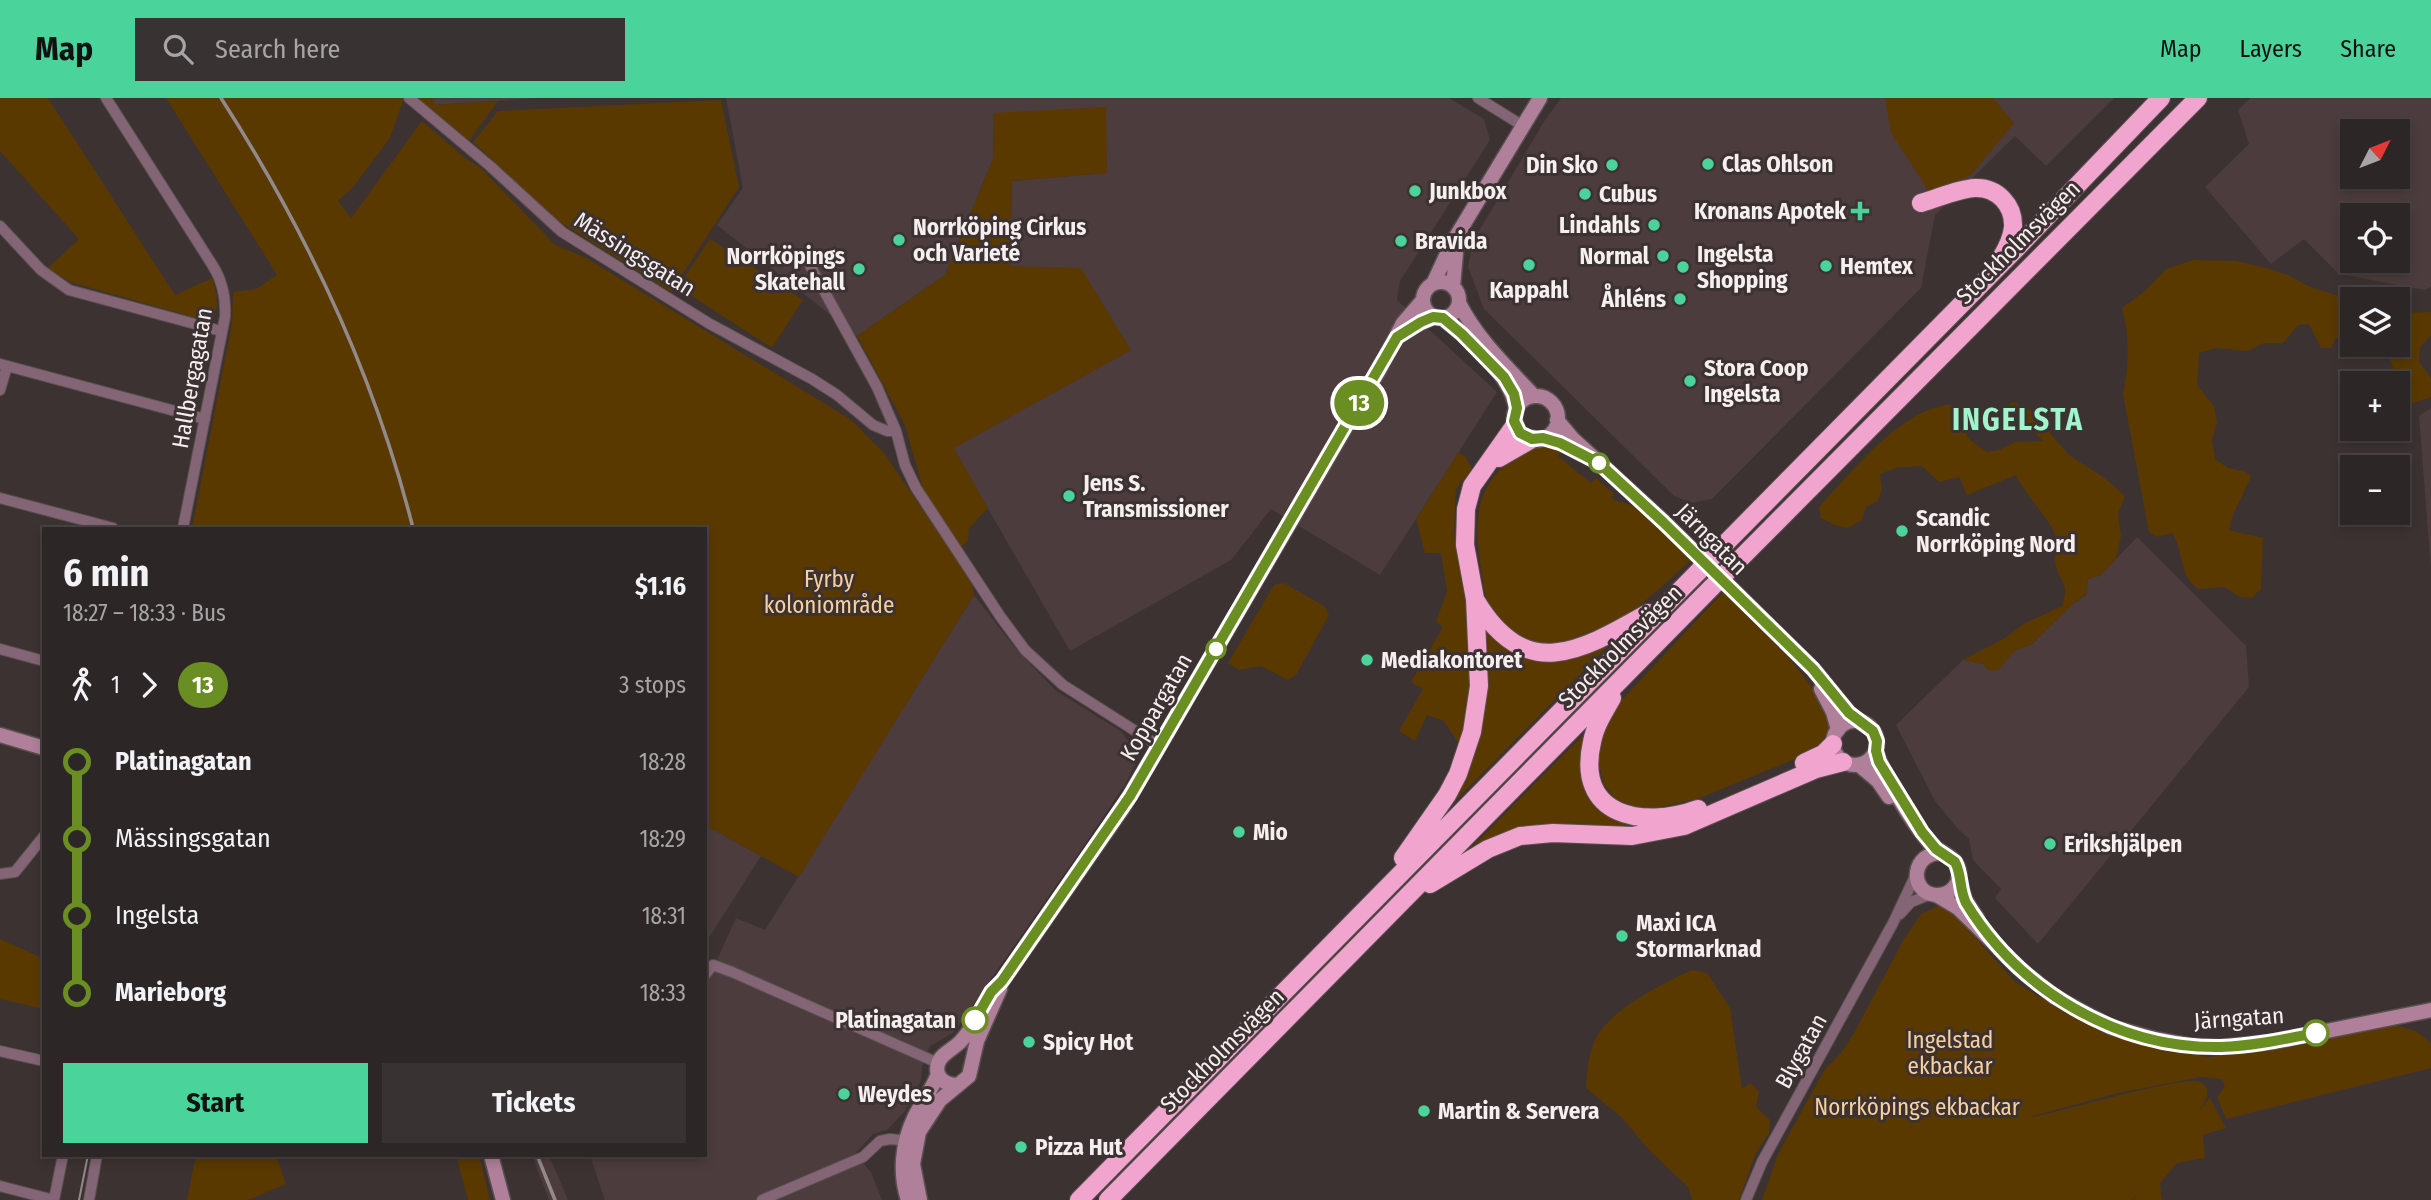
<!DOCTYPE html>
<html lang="en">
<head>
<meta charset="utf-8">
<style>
  :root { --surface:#2d2626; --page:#393232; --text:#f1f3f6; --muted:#a7a5a7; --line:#484343; --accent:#4ad49c }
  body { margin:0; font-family:"Fira Sans Condensed",sans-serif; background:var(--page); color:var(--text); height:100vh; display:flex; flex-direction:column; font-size:26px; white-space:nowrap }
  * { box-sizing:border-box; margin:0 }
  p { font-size:23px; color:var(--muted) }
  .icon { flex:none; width:38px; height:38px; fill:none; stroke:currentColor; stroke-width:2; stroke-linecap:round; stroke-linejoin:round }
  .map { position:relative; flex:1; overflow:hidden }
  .details { position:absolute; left:42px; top:429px; width:665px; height:630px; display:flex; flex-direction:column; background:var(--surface); border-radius:0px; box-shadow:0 4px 10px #0003,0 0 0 2px var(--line) }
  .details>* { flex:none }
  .badge { padding:0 14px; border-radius:23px; font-size:24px; line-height:46px }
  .needle { width:46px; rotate:48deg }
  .tools { position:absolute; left:2340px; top:21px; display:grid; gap:14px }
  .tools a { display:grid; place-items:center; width:70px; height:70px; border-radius:0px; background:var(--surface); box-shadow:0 4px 10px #0003,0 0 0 2px var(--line); font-size:35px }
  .map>.badge { position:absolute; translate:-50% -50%; box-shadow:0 0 0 4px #fff }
  .legs { display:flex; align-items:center; gap:10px; height:77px; padding:0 21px; font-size:23px }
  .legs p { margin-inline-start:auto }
  .head { display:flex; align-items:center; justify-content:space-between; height:119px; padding:0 21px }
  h1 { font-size:38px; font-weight:700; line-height:52px }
  .button { display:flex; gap:14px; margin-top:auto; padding:14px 21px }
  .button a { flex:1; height:80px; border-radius:0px; background:var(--accent); color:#111; font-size:28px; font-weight:700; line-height:80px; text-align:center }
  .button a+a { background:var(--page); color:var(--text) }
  ul { padding:0 21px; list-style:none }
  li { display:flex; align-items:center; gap:24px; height:77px; font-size:26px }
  li i { display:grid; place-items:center; width:10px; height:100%; margin:0 9px; background:currentColor }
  li i::after { content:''; width:18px; height:18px; margin:-9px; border:5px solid; border-radius:50%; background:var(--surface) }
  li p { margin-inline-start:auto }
  li:first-child i { background:linear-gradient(#0000 50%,currentColor 0) }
  li:last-child i { background:linear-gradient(currentColor 50%,#0000 0) }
  header { display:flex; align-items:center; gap:42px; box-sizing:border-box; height:98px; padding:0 35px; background:var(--accent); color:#111 }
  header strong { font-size:33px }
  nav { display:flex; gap:38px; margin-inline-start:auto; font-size:24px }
  .search { width:490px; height:63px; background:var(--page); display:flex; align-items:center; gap:18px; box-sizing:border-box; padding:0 24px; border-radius:0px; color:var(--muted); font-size:26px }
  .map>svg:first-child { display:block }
  .built { fill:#4c3c3d; fill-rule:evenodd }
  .green { fill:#593900 }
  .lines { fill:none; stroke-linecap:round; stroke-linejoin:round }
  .street-casing { stroke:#5a5050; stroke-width:12 }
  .secondary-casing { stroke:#5a5050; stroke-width:17 }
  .highway-casing { stroke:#5a5050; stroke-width:20 }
  .street { stroke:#846575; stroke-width:10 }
  .secondary { stroke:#b07f99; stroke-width:14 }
  .highway { stroke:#f0a4ce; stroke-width:18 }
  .tram { stroke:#928a8a; stroke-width:2 }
  .rail { stroke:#928a8a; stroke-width:3.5 }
  .highway-bridge-casing { stroke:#5a5050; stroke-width:20; stroke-linecap:butt }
  .highway-bridge { stroke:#f0a4ce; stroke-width:18 }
  .line-1-casing { stroke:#fff; stroke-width:16 }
  .line-1 { stroke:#6b8e23; stroke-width:10 }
  .poi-dot { fill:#4ad49c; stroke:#3c3232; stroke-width:2.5 }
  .stop-1-dot { fill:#fff; stroke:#6b8e23; stroke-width:3.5 }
  .labels { text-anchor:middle; stroke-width:6; stroke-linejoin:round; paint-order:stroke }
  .poi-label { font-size:23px; font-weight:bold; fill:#f6efef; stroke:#3c3232; text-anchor:start }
  .street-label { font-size:23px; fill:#f6efef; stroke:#3c3232 }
  .park-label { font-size:23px; fill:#f7d09c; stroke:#3c3232 }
  .stop-label { font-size:23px; font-weight:bold; fill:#f6efef; stroke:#3c3232; text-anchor:end }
  .district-label { font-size:30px; font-weight:bold; letter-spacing:2px; fill:#a0f5cc; stroke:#3c3232 }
</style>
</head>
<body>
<header>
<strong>Map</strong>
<div class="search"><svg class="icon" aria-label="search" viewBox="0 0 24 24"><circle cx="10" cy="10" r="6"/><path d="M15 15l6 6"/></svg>Search here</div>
<nav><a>Map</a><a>Layers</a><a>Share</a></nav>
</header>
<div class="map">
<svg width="2431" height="1102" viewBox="0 0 2431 1102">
  <rect width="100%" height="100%" fill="#3c3232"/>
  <path class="built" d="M434 0H539L434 7Z
    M726 0H1449L1484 21 1490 42 1400 183 1397 202 1497 294 1380 477 1271 411 1231 462 1070 553 953 350 1131 252 1010 168 1012 83 1106 75 994 15 993 61 945 177 857 238 717 127 743 90Z
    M1561 0H2114L2046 68 2015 38 1935 117 1921 190 1712 401 1691 405 1674 398 1484 211 1468 169 1473 143 1545 22Z
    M2250 0H2431V189L2425 192 2339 176 2304 141 2271 166 2205 89 2249 46 2238 12ZM2352 33H2398V79H2352ZM2352 117H2398V163H2352Z
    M2431 310V472L2419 318Z
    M2137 439 2246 548 2249 589 2038 846 1995 800 2001 791 1973 762 1969 741 1957 730 1935 703 1896 627 1963 562 1983 566 2032 546 2073 506 2086 497 2088 481 2101 477Z
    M974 497 1016 551 1055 592 1122 634 1134 651 1137 658 1136 665 1126 685 1083 749 954 934 930 948 922 968 921 983 905 1013 887 1032 873 1036 855 1056 871 1074 882 1102H605L590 1057H705V864L717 862 736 820 765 832Z
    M705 727 761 758 705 846Z
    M532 1057H549L568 1102H549Z"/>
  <path class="green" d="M0 0H48L175 197 212 180C216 193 223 216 207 223L70 184 48 170 79 141 0 53Z
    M166 0H404L390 40 354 88 338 103 351 120 422 23 465 60 481 70 554 146 586 160 850 321 884 355 951 453 972 486 974 497 799 779 705 727V430H192L232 226 233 194 256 191 277 177Z
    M409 0H434V7L498 3 466 47Z
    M1885 0H1993L2014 25 1971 77 1930 95 1891 35Z
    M721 2 739 89 671 194 557 122 473 44 498 13Z
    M1106 9 1107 75 1012 83 1010 168 1081 170 1131 252 954 350 988 410 969 430 968 443 961 449 923 391 905 327 857 238 945 177 993 61 994 15Z
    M710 141 803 202 772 250 678 189Z
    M2193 162 2236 163 2263 169 2288 177 2310 189 2352 202V247H2398V215L2431 214V237L2420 249 2419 264 2431 280V299L2405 308 2402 329 2398 330V285H2393C2398 255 2376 246 2350 249L2336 239 2331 250H2321L2309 226 2298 227 2283 245H2264L2247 253 2216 250 2199 255 2197 287 2214 308 2217 324 2212 342 2215 361 2228 370 2246 374 2251 379 2233 417 2229 432 2263 440 2261 491 2251 500 2240 499 2225 489 2198 491C2177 474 2185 454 2172 435L2157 439 2149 434 2123 296C2129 266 2130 240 2122 210L2145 193 2166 171Z
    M2014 304 2030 312 2069 357 2106 381 2125 398 2118 416 2121 438 2116 461 2101 477 2088 481 2086 496 2073 506 2032 546 2013 554 2000 571 1989 573 1983 566 1963 562 2005 540 2025 525 2062 508C2071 482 2057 484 2055 462 2055 457 2058 451 2058 446 2057 428 2024 396 2016 377L1967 397 1959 379 1939 384 1922 368 1896 370 1880 376 1882 390 1878 403 1866 409 1862 422 1848 430 1835 427 1821 420 1819 409C1851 375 1895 318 1941 308 1950 306 1960 307 1969 308L1979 318 1968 320 1959 325 1970 342 1987 354 1999 352 2015 344 2043 343C2032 330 2018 321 2008 307Z
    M1545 347 1560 354 1558 358 1591 385 1596 380 1614 396 1611 399 1614 402 1637 409 1691 462C1658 492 1615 536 1569 545 1544 549 1512 543 1496 522 1486 510 1484 492 1482 477 1475 436 1471 393 1508 365 1520 355 1529 349 1545 347Z
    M1458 355 1465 358 1472 371 1456 391 1454 436 1469 508 1474 593 1463 644 1457 643 1444 623 1427 617 1415 643 1399 633 1423 591 1411 584 1443 529 1436 524 1447 493 1441 455H1425L1416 421Z
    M1284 485 1324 508 1329 517 1296 577 1288 582 1261 568 1239 572 1228 565 1274 487Z
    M1723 494C1759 529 1818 580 1830 629L1823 642 1812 654 1697 701 1661 709H1634L1616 703 1603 685 1598 659 1601 633 1619 605Z
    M1482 525 1512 552 1619 537 1449 709 1466 676Z
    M1590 630 1581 662 1580 676 1589 699 1599 711 1664 728 1606 732 1465 756Z
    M1947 804 1955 817 2015 884 2075 920 2201 958 2210 959 2268 952 2395 927 2416 933 2431 945V970L2226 1021 2217 999 2225 988 2222 981 2200 979 2118 995 2029 1019C2054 1017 2188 974 2202 985 2218 996 2193 1020 2185 1030L2210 1000 2226 1030 2203 1037 2205 1060 2177 1065 2160 1085 2162 1102H2133L2137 1096 2132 1102H1762L1778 1056 1825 971 1841 955 1854 935 1904 841 1921 816Z
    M0 841 44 861V911L0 901Z
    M1692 872 1707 875 1730 910 1742 991 1750 985 1759 993 1756 1009 1770 1022 1769 1035 1756 1055 1739 1102H1692L1688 1089 1651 1054 1621 1019 1586 990C1587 976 1588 960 1593 947 1605 913 1662 886 1692 872Z
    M196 1057H276L286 1086 248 1102H187Z
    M456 1057H479L490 1102H468Z"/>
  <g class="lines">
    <defs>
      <path id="street" d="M106 0 213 168C223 184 226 200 225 219L183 430
        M409 0 490 68 562 134 710 226 812 281 837 297 873 327 887 333H896L905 367 916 390 1000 518 1025 552 1063 587 1159 648
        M1478 0 1523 28
        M0 128 41 172 69 192 221 233
        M807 162 877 289 896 333
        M0 266 205 321
        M0 292 7 268
        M0 400 113 430
        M0 551 44 563
        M0 776 15 774 44 738
        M1900 816 1911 804 1931 796
        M705 877 713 867 732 874 938 965
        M0 953 44 963
        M0 1088 54 1102
        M54 1102 63 1057
        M89 1102 97 1057
        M762 1102 863 1059 880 1043 890 1041 910 1043
        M1746 1102 1762 1064 1893 825 1916 776"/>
      <path id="secondary" d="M1423 202a18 18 0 1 1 36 0a18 18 0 1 1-36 0Z
        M1433 186 1451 147 1540 0
        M1453 189 1457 143
        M1459 205C1477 241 1507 269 1534 298
        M1443 221C1470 241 1510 276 1516 310
        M1398 238 1412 229 1433 219
        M1514 320a22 22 0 1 1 44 0a22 22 0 1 1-44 0Z
        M1557 322 1573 341 1663 423 1813 571 1849 615 1859 624
        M1821 591 1833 614 1838 632
        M1833 645a22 22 0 1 1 44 0a22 22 0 1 1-44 0Z
        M0 637 44 650
        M1876 653C1884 679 1912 725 1930 745 1938 754 1953 757 1958 769 1963 784 1951 798 1936 797 1908 795 1911 753 1943 755
        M1859 667 1878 683 1889 699
        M1959 781 1965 802 1977 820
        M1938 798 1958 810 2020 871 2055 899 2111 929 2155 941 2193 948 2221 949 2272 944 2431 912
        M957 987C945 987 934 979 938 966 940 956 954 951 961 943 978 925 984 901 1002 883L1122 711 1378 274 1403 225 1422 203
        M491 1057 503 1102
        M908 1102C899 1076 902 1045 914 1020 921 1005 932 992 938 976
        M920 1102 913 1066 919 1034 940 1002 969 978 977 943 1000 891"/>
      <path id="highway" d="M1921 105C1939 100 1957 91 1975 90 1997 89 2014 107 2013 129 2012 140 2007 150 2001 160
        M1499 360 1532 341
        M1715 456 2017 150 2161 0
        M1730 471 2198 0
        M1476 503C1526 586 1581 553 1648 515
        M1612 600C1604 614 1595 628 1592 644 1575 719 1643 731 1698 711
        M1804 665 1823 656 1833 646
        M1403 760 1447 697 1458 676 1472 634 1479 588 1475 501 1465 447 1466 411 1472 388 1515 327
        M1430 786 1488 751 1520 738 1553 735 1632 738 1684 728 1816 671 1843 664
        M1079 1102 1698 474
        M1108 1102 1712 489"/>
    </defs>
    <use href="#street" class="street-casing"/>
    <use href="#secondary" class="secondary-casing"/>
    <use href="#highway" class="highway-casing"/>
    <use href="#street" class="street"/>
    <use href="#secondary" class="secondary"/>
    <use href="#highway" class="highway"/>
    <path class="tram" d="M79 1102 88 1057"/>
    <path class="rail" d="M221 0C307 134 374 276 413 430
      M537 1057 555 1102"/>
    <defs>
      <path id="highway-bridge" d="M1698 474 1715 456
        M1712 489 1730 471"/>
    </defs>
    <use href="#highway-bridge" class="highway-bridge-casing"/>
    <use href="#highway-bridge" class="highway-bridge"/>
  </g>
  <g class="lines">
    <defs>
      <path id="line-1" d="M975 922 991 894 1002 883 1130 698 1397 239 1421 224 1433 219 1443 220 1462 236 1504 279 1514 296 1517 310 1514 323 1520 335 1532 341 1543 340 1560 345 1599 365 1663 424 1813 571 1849 615 1873 633 1877 643 1876 653 1879 664 1922 734 1936 751 1955 764C1962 777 1959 791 1966 805 2019 892 2117 951 2221 949 2253 948 2285 941 2316 935"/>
    </defs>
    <use href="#line-1" class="line-1-casing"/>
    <use href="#line-1" class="line-1"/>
  </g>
  <g class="poi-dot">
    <circle cx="1708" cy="66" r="7"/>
    <circle cx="1612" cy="67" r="7"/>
    <circle cx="1415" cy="93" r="7"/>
    <circle cx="1585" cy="96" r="7"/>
    <path d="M1856.5 102.5h7v7h7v7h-7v7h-7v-7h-7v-7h7z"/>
    <circle cx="1654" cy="127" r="7"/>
    <circle cx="899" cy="142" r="7"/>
    <circle cx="1401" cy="143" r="7"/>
    <circle cx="1663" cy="158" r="7"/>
    <circle cx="1529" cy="167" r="7"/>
    <circle cx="1826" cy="168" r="7"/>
    <circle cx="1683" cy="169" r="7"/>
    <circle cx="859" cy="171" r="7"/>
    <circle cx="1680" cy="201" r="7"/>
    <circle cx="1690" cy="283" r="7"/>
    <circle cx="1069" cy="398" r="7"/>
    <circle cx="1902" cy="433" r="7"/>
    <circle cx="1367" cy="562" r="7"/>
    <circle cx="1239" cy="734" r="7"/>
    <circle cx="2050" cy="746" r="7"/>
    <circle cx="1622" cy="838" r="7"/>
    <circle cx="1029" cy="944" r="7"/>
    <circle cx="844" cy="996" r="7"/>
    <circle cx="1424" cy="1013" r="7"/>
    <circle cx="1021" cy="1049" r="7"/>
  </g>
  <g class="stop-1-dot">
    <circle cx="1599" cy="365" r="9"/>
    <circle cx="1216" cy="551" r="9"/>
    <circle cx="975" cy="922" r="12"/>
    <circle cx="2316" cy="935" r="12"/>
  </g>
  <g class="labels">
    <g class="poi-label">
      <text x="1722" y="74">Clas Ohlson</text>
      <text x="1598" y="75" text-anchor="end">Din Sko</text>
      <text x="1429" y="101">Junkbox</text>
      <text x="1599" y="104">Cubus</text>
      <text x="1846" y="121" text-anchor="end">Kronans Apotek</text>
      <text x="1640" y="135" text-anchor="end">Lindahls</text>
      <text x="913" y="137">Norrköping Cirkus<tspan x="913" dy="26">och Varieté</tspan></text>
      <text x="1415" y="151">Bravida</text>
      <text x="1697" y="164">Ingelsta<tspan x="1697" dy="26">Shopping</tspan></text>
      <text x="845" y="166" text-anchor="end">Norrköpings<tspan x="845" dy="26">Skatehall</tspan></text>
      <text x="1649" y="166" text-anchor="end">Normal</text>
      <text x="1840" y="176">Hemtex</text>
      <text x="1529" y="200" text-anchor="middle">Kappahl</text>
      <text x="1666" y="209" text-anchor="end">Åhléns</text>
      <text x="1704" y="278">Stora Coop<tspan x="1704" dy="26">Ingelsta</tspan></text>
      <text x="1083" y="393">Jens S.<tspan x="1083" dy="26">Transmissioner</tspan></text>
      <text x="1916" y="428">Scandic<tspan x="1916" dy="26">Norrköping Nord</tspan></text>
      <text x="1381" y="570">Mediakontoret</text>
      <text x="1253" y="742">Mio</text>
      <text x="2064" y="754">Erikshjälpen</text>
      <text x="1636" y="833">Maxi ICA<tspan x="1636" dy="26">Stormarknad</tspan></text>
      <text x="1043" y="952">Spicy Hot</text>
      <text x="858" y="1004">Weydes</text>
      <text x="1438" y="1021">Martin &amp; Servera</text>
      <text x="1035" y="1057">Pizza Hut</text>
    </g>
    <g class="street-label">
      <text transform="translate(2018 144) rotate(-45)" y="8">Stockholmsvägen</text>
      <text transform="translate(635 156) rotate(32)" y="8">Mässingsgatan</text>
      <text transform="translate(192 280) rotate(-80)" y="8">Hallbergagatan</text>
      <text transform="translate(1712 441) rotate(45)" y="8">Järngatan</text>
      <text transform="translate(1620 548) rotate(-45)" y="8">Stockholmsvägen</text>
      <text transform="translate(1156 609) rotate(-60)" y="8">Koppargatan</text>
      <text transform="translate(2239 920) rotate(-4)" y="8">Järngatan</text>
      <text transform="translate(1222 952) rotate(-45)" y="8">Stockholmsvägen</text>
      <text transform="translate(1801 953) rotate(-61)" y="8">Blygatan</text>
    </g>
    <g class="park-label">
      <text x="829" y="489">Fyrby<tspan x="829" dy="26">koloniområde</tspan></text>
      <text x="1950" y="950">Ingelstad<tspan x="1950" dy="26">ekbackar</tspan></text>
      <text x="1917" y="1017">Norrköpings ekbackar</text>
    </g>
    <g class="stop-label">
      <text x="956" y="930">Platinagatan</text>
    </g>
    <g class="district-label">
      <text x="2018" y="332">INGELSTA</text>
    </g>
  </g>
</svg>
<div class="tools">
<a><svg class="needle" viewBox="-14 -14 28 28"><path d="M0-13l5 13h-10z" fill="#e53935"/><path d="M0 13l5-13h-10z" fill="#a7a5a7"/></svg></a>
<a><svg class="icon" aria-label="locate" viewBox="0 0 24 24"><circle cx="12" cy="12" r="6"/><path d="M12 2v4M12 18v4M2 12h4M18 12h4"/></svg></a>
<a><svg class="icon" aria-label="layers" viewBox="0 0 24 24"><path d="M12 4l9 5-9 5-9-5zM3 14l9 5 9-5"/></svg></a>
<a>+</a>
<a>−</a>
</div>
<b class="badge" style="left:1359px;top:305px;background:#6b8e23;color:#fff">13</b>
<section class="details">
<div class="head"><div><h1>6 min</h1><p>18:27 – 18:33 · Bus</p></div><b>$1.16</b></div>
<div class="legs"><svg class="icon" aria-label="walk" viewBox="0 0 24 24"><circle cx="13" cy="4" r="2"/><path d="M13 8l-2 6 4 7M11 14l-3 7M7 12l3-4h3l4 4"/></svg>1<svg class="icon" aria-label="forward" viewBox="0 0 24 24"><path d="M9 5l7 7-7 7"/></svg><b class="badge" style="background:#6b8e23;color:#fff">13</b><p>3 stops</p></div>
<ul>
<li><i style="color:#6b8e23"></i><b>Platinagatan</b><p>18:28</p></li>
<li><i style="color:#6b8e23"></i><span>Mässingsgatan</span><p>18:29</p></li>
<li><i style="color:#6b8e23"></i><span>Ingelsta</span><p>18:31</p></li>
<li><i style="color:#6b8e23"></i><b>Marieborg</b><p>18:33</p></li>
</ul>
<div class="button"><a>Start</a><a>Tickets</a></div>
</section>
</div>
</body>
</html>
